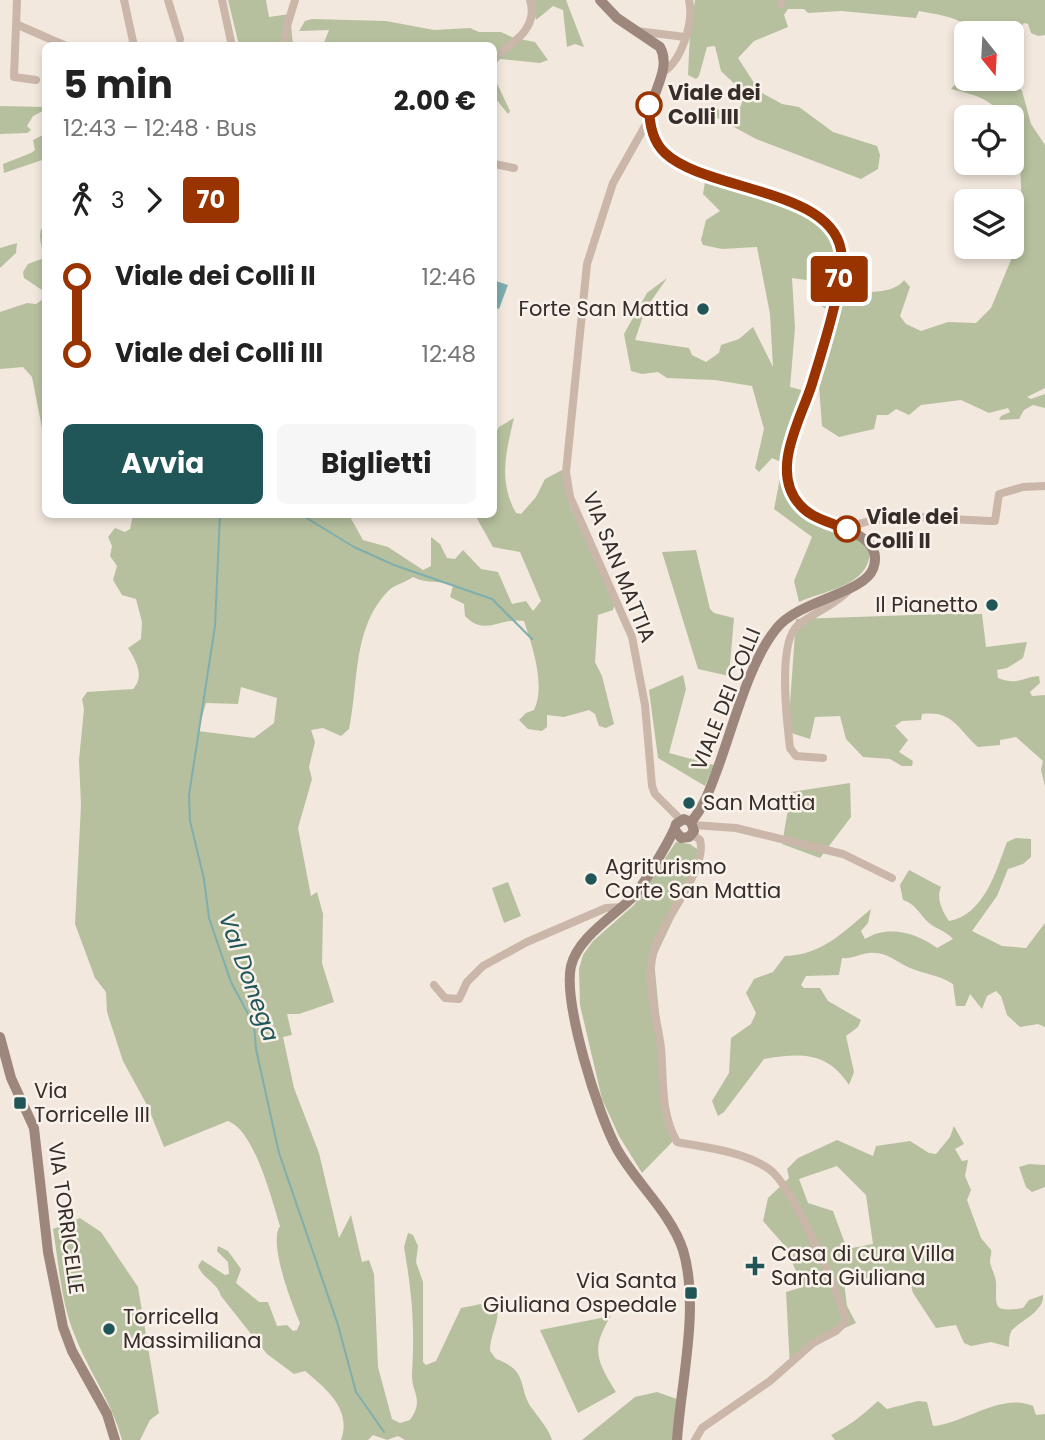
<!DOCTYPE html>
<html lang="it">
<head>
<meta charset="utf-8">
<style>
  :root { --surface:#fff; --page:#f6f6f6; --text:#222; --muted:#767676; --accent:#205658 }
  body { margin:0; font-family:Poppins,sans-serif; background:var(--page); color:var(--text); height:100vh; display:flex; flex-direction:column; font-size:26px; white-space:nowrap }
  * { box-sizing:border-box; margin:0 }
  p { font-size:23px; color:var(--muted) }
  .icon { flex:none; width:38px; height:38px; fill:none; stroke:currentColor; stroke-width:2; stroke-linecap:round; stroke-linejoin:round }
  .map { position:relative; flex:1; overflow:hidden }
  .side { position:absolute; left:42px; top:42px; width:455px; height:476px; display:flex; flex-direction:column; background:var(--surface); border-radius:10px; box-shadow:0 4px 10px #0003 }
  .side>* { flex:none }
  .badge { padding:0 14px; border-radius:5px; font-size:24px; line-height:46px }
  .needle { width:46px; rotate:162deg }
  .fabs { position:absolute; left:954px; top:21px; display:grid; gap:14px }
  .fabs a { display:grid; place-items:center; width:70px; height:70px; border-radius:10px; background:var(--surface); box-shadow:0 4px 10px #0003; font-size:35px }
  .map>.badge { position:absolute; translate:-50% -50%; box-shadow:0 0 0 4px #fff }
  .legs { display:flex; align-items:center; gap:10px; height:77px; padding:0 21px; font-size:23px }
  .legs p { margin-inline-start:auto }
  .head { display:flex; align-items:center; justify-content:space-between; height:119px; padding:0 21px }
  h1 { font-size:38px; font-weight:700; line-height:52px }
  .button { display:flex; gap:14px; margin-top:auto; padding:14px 21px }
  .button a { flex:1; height:80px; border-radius:10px; background:var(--accent); color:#fff; font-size:28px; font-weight:700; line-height:80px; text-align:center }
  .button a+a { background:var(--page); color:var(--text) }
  ul { padding:0 21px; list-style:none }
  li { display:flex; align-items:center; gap:24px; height:77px; font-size:26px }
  li i { display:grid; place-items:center; width:10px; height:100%; margin:0 9px; background:currentColor }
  li i::after { content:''; width:18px; height:18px; margin:-9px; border:5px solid; border-radius:50%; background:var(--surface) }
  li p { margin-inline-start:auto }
  li:first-child i { background:linear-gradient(#0000 50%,currentColor 0) }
  li:last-child i { background:linear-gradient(currentColor 50%,#0000 0) }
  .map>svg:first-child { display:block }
  .green { fill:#b6c09e; fill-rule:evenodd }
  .water { fill:#7eaeae }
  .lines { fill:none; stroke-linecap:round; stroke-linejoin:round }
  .stream { stroke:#7eaeae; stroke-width:2 }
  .street { stroke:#cab7aa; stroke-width:8 }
  .secondary { stroke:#9d877c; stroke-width:10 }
  .line-1-casing { stroke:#fff; stroke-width:16 }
  .line-1 { stroke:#930; stroke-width:10 }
  .stop-1-dot { fill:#fff; stroke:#930; stroke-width:3.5 }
  .poi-dot { fill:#205658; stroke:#f9f2eb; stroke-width:2.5 }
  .labels { text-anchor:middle; stroke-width:5; stroke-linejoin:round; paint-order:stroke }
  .stop-label { font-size:21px; font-weight:bold; fill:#372d29; stroke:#f9f2eb; text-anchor:start }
  .poi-label { font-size:21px; fill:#372d29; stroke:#f9f2eb; text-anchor:start }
  .street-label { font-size:21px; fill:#372d29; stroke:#f9f2eb }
  .water-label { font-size:23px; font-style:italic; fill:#205658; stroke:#f9f2eb }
</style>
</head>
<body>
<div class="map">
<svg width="1045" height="1440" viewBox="0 0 1045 1440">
  <rect width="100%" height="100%" fill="#f2e8de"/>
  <path class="green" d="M228 0H266L269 17 290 14 293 45H239Z
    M531 0H566L584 47 575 44 567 47 563 10 553 6 536 20Z
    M695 0H1045V35L1038 36 1031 33 1028 24 1024 23 1012 37V33H968V26C951 15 938 15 919 11L916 18 841 11 808 13 804 9H788L784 15 788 27 754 41 738 58 760 92 782 104 799 107 833 132 877 146 880 155 878 169 861 179 756 139 710 114 707 110 713 107 730 115 741 106 744 93 721 71 715 46 707 47 699 76 696 79 688 75 690 33Z
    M312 19 386 21 434 30 470 28 479 32H501L514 38 535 42 548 60 540 63 500 59 494 66V46L323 45 329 30 299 31 305 21Z
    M966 71V79H1010L1022 91 1031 124 1045 145V388L1027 397 1031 399 1045 394V408L1033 405 1024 410 1019 419 999 420 1001 416 1010 412 1008 408 989 413 961 400 921 405 909 415 896 409 888 415H877L874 429 839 437 822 426 819 386 845 291C861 292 894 295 904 280L910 287 900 316 906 324 921 331 948 322 976 323 991 308 1023 231 1020 163 1012 133V117H1002C992 98 971 94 951 89Z
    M494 77 510 111 508 114 496 99 494 100Z
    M45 101V110L33 116 27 126 31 130 27 133 0 134V106L44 107Z
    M45 134V159L4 173 3 164 31 153 35 150 33 140Z
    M706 176C741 189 825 207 837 246 842 265 832 292 827 310L816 302 813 281 792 278 795 328 790 387 805 391 787 493 849 532 870 550C870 586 826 590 799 602L794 581 812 537 774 509 783 463 772 458 759 472 755 468 764 429 752 386 715 380 667 378 658 372 642 374 631 371 624 334 647 293 667 278 645 310 635 340 689 348 692 355 706 362 719 353 721 345 739 339 753 327 773 367 770 314 757 247 722 249 703 245 701 240 706 220 720 211 703 194Z
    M45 228 46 438H44L32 377 23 367 0 369V312L27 303 36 304 43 299 42 290 24 278 23 272 28 264 44 258C43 248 38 240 41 229Z
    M17 243 16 253 0 268V248Z
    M514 418C506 452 498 481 516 513L521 514 536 497 545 479 562 470 570 507 617 595 613 610 598 615 595 662 602 676 614 724 606 728 599 726 595 714 589 710 564 717 547 715V727L542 731 528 729 519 720 526 713 534 710C546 686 532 645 524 621 501 617 485 637 465 616L464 604 450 597 453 586C440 579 429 585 413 577 406 582 395 585 389 590 352 627 359 682 349 729L341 736 323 728 311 730 315 742 309 767 312 779 298 828 311 896 317 892 323 914 322 963 334 1002 299 1014H287L292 1035 283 1037 294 1088 319 1153 339 1238 351 1215 362 1262 369 1260 374 1274 378 1367 392 1419 400 1423 410 1420C425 1398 411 1394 412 1373 415 1326 412 1294 404 1247L408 1233 413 1235 418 1246 416 1262 423 1282V1362L426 1365 436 1361 461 1308 496 1301C502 1320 490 1332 490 1351L496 1359C531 1371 516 1389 534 1411 541 1421 548 1428 552 1440H405L398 1436 387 1440 373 1435 368 1440H341C352 1410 327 1389 305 1371L294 1374 267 1354 221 1296C217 1282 203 1279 198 1266L202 1260 225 1275 229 1274 228 1262 217 1251 218 1246 228 1251 241 1269 236 1283 259 1302H268L277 1326 287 1325 293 1331 297 1330 300 1323C292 1305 268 1242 280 1226 272 1201 255 1131 228 1121L164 1147 148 1107 123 1061 107 1012 106 992 95 978 75 924 81 805 79 760 84 709 82 699 87 692 133 689C145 677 136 660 128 648L141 639 142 622 136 599 122 595 113 580 117 566 110 556 112 546 108 537 115 528 125 532 130 529 133 515H349L363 540 388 547 423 570 431 566V537L440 544 447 558 455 559 463 550 481 569 498 572 512 604 526 601 533 611 541 601 520 552 493 547 475 515 494 514V435L499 427ZM241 687 277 698 274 723 254 738 198 731 206 703 238 704Z
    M696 550 710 609 714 613 734 618 729 676 698 669 662 552Z
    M944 614H982L986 647 1027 642 1023 658 1007 668 997 670 998 678C1017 686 1023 677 1039 676L1040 683 1030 692 1032 696 1045 695V786L1041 770 1043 761 1016 737 1000 740V745L978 747C959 731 954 710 922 714L921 720 902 721 895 726 908 740 899 752 913 761 912 766H902L890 759 863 757 846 739 840 716 815 717 810 739 788 732 796 619Z
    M683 675 686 689 669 753 714 765 705 786 658 758 649 690Z
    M850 783 851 817 820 858 782 844 791 792Z
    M1016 838 1031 839V857L1023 864 1008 869 997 896 972 931 1002 946 1026 948 1045 923V1027L1038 1024 1020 1027 1007 1015 1001 996 996 991 987 996 982 1009 970 994 965 1006H956L953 984C939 975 924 974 910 968 896 962 886 951 869 953 859 954 852 959 842 958L839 975 806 976 801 985 804 988H820L828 1001 861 1020 858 1027 846 1036 854 1072 849 1085C827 1051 800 1053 764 1059L724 1112 718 1116 712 1101 729 1073 731 1038 751 1024 756 1013 746 993 754 979 773 972 785 956C823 955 844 931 871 909L868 923 861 931 865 939C887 925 916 932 937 948L953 939C946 931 936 929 929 923 919 914 916 904 903 900L900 885 909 870 941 887C936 898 942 911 949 921 984 915 996 871 1007 842Z
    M676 842 690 844 704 854 654 960 668 1109 676 1138 642 1173 619 1136 602 1099 580 1005 579 969 583 955 593 941 634 905Z
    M508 882 521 916 504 923 492 888Z
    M954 1126 964 1144 955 1149 962 1161 968 1160 965 1176 971 1190 967 1200 981 1238 991 1250C992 1254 990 1257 990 1261 990 1266 995 1274 996 1282 997 1305 990 1313 1023 1308L1029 1300 1043 1295C1045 1311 1019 1322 1012 1330 1009 1335 1009 1341 1009 1347L991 1342 971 1346 964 1343 956 1325 936 1328 913 1293 908 1275 904 1270 844 1283 847 1306 856 1323 818 1340 790 1368 786 1292 803 1287 785 1246 763 1221 768 1198 789 1178 787 1169 798 1158 837 1140 873 1156 876 1146 910 1141 929 1153 936 1154 950 1137ZM837 1166 866 1195 873 1244 847 1249 833 1211 808 1203 799 1179Z
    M1029 1164 1045 1165V1187L1032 1192 1026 1187 1019 1167Z
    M80 1218 101 1232 138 1287 159 1413 150 1420 140 1440H122C112 1402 89 1372 75 1336 61 1303 59 1265 53 1229Z
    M611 1316C590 1349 597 1361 616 1392L578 1413 540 1330Z
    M657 1392 677 1399 673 1440H582L635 1397Z
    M878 1401 887 1409 918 1401 927 1402 933 1426C965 1423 1002 1392 1033 1406L1036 1415 1045 1414V1440H835L831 1435C849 1426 863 1415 878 1401Z"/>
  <path class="water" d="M496 281 508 285 499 309 494 307Z"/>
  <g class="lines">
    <path class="stream" d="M220 514 215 626 189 795 190 821 204 879 209 918 231 982 254 1025 256 1049 279 1153 338 1325 356 1392 384 1432
      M300 514 354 547 394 565 492 599 532 639"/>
    <path class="street" d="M17 0 14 77 36 80
      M124 0 134 46
      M168 0 180 39
      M222 0 232 46
      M781 4 782 0
      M18 25 66 46
      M637 31 685 37
      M285 46 287 26 295 0
      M494 57C513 43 539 28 530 0
      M663 72C682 61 694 21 689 0
      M649 119 613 183 587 264 566 472 570 497 632 637 645 705 652 786 655 794 681 820
      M494 164 514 168
      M848 529C885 508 953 521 995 521L999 494 1023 487 1045 486
      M823 758 796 756 790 748C787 722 777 642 798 625 814 612 834 606 848 591
      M693 825 736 828 843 854 892 878
      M692 834 700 840C708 868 664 918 655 947 644 979 657 1016 661 1048 664 1081 660 1112 677 1142 707 1148 743 1151 769 1169 793 1186 837 1289 846 1321L836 1331 813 1343 770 1381 702 1428 695 1440
      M434 985 445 998 459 999 467 982 483 966 527 942 606 908 622 907"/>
    <path class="secondary" d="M600 0 617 18 660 47C678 80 622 116 667 154 706 188 818 190 838 241 849 267 821 357 811 386 803 411 789 434 788 461 788 478 788 493 800 506 818 525 888 530 873 569 863 594 798 600 776 629 748 664 733 728 717 770 710 789 704 807 691 822
      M675 830 681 838 689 837 694 831 691 822
      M0 1037 11 1078 34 1128 48 1252 63 1327 72 1351 107 1414 115 1440
      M677 1440C681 1382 700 1307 683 1250 671 1213 636 1183 617 1149 598 1115 563 1003 571 966 578 937 614 916 634 896 642 887 674 834 676 824L684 819 691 822"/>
  </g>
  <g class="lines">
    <defs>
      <path id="line-1" d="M649 105C649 122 652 141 665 153 705 191 830 188 841 250 846 278 821 354 812 384 801 419 769 471 800 505 811 518 831 523 847 529"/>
    </defs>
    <use href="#line-1" class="line-1-casing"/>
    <use href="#line-1" class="line-1"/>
  </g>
  <g class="stop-1-dot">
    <circle cx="649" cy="105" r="12"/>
    <circle cx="847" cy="529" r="12"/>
  </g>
  <g class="poi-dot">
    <circle cx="703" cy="309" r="7"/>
    <circle cx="992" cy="605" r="7"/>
    <circle cx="689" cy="803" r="7"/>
    <circle cx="591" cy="879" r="7"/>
    <rect x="13" y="1096" width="14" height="14" rx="3.5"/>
    <path d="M751.5 1255.5h7v7h7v7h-7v7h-7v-7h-7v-7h7z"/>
    <rect x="684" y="1286" width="14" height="14" rx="3.5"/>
    <circle cx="109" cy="1329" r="7"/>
  </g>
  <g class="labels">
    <g class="stop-label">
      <text x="668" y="100">Viale dei<tspan x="668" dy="24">Colli III</tspan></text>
      <text x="866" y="524">Viale dei<tspan x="866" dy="24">Colli II</tspan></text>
    </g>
    <g class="poi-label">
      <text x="689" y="316" text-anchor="end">Forte San Mattia</text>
      <text x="978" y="612" text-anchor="end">Il Pianetto</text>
      <text x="703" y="810">San Mattia</text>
      <text x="605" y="874">Agriturismo<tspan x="605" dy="24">Corte San Mattia</tspan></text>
      <text x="34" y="1098">Via<tspan x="34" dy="24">Torricelle III</tspan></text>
      <text x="771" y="1261">Casa di cura Villa<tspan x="771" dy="24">Santa Giuliana</tspan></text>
      <text x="677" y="1288" text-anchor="end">Via Santa<tspan x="677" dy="24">Giuliana Ospedale</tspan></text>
      <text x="123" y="1324">Torricella<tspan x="123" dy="24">Massimiliana</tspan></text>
    </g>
    <g class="street-label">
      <text transform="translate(619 567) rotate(68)" y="7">VIA SAN MATTIA</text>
      <text transform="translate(726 699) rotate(-68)" y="7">VIALE DEI COLLI</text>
      <text transform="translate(66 1218) rotate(82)" y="7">VIA TORRICELLE</text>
    </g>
    <g class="water-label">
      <text transform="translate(249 977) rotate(70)" y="8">Val Donega</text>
    </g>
  </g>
</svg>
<div class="fabs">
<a><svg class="needle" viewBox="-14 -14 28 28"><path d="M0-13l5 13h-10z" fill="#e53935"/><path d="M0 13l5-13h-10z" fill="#767676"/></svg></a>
<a><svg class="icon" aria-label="locate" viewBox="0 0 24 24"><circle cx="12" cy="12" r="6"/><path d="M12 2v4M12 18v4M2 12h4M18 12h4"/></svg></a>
<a><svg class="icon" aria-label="layers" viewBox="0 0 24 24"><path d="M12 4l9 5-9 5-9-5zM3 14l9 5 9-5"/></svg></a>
</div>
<b class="badge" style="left:839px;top:279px;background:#930;color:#fff">70</b>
<section class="side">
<div class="head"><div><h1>5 min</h1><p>12:43 – 12:48 · Bus</p></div><b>2.00 €</b></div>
<div class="legs"><svg class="icon" aria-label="walk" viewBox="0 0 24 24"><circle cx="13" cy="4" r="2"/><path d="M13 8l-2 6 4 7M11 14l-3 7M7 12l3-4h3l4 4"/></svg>3<svg class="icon" aria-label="forward" viewBox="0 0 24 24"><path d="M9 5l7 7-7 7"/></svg><b class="badge" style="background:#930;color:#fff">70</b></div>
<ul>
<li><i style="color:#930"></i><b>Viale dei Colli II</b><p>12:46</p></li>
<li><i style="color:#930"></i><b>Viale dei Colli III</b><p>12:48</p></li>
</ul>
<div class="button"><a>Avvia</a><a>Biglietti</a></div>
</section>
</div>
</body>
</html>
